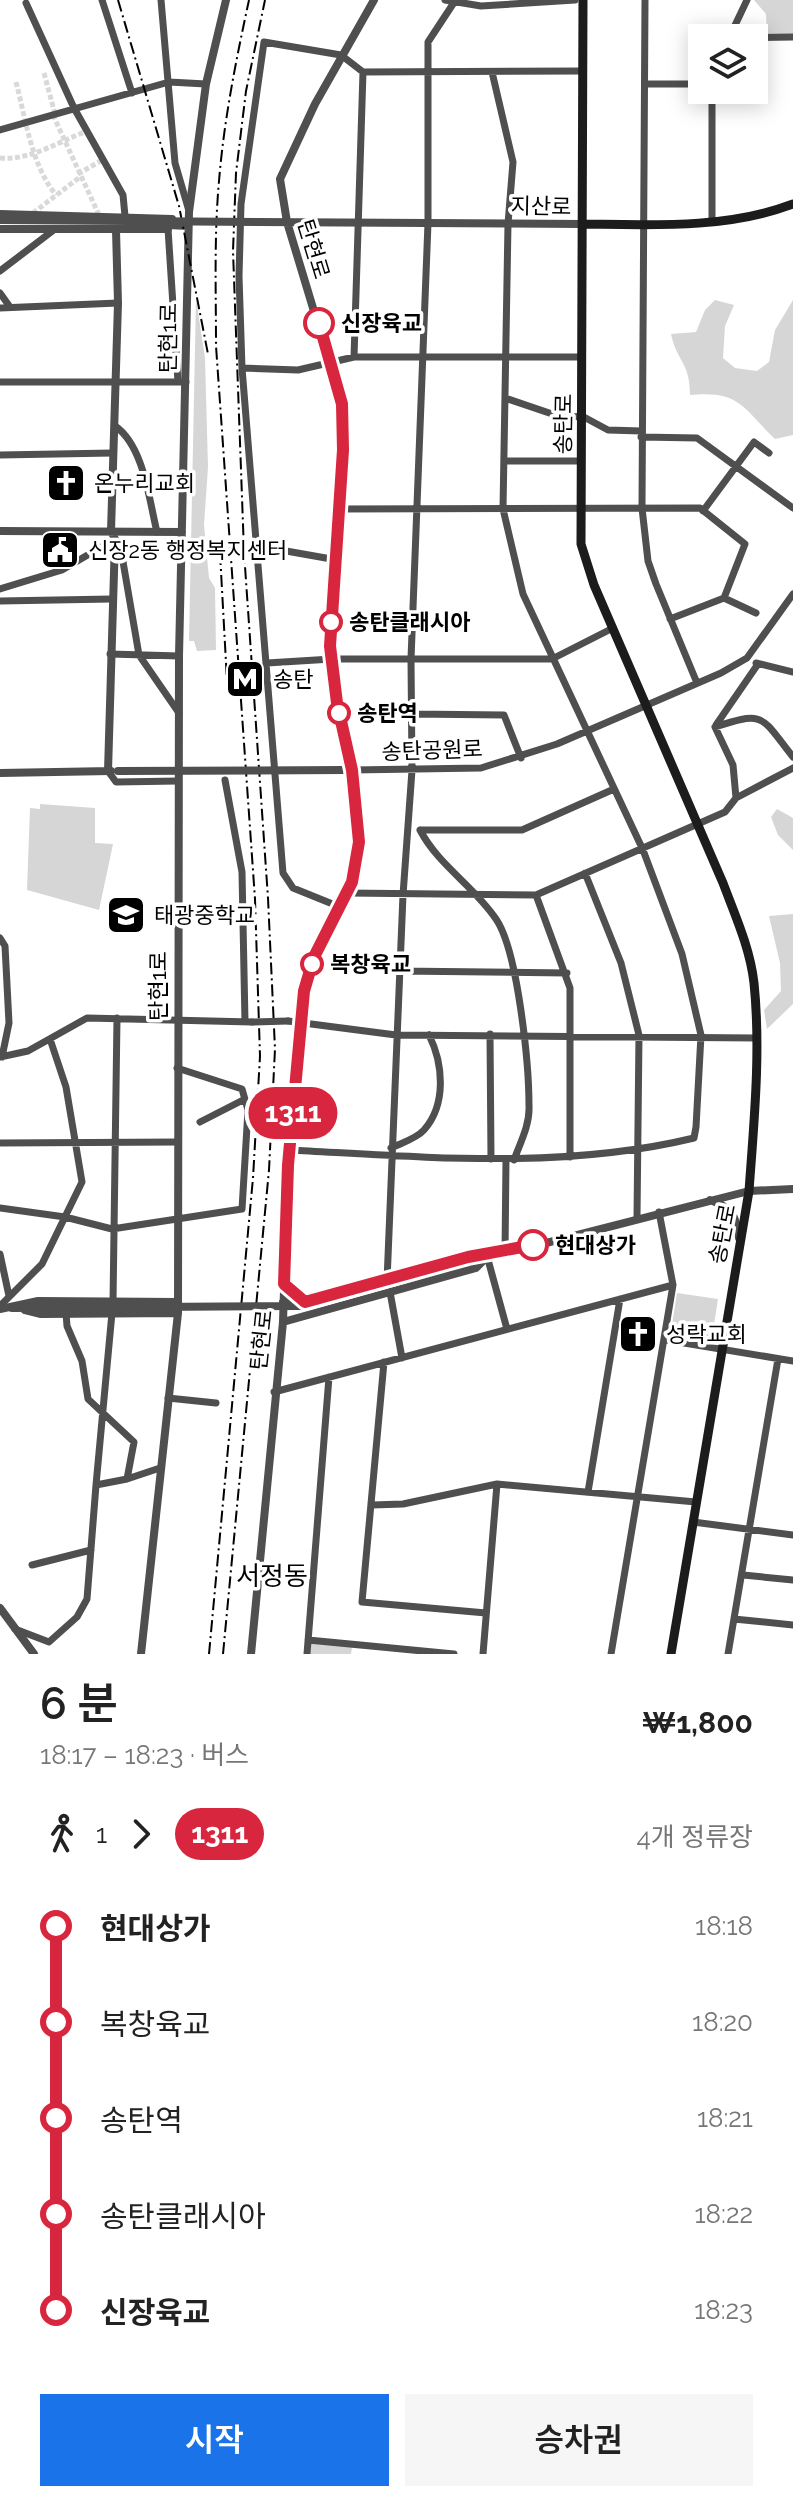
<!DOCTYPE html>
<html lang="ko">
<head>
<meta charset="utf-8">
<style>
  :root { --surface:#fff; --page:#f6f6f6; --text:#222; --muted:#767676; --accent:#1a73e8 }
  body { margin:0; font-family:Raleway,"Noto Sans KR",sans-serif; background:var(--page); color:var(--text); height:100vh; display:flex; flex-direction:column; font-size:30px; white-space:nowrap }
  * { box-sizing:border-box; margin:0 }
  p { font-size:26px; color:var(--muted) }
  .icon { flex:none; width:44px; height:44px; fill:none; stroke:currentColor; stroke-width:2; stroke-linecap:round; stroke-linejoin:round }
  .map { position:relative; height:1654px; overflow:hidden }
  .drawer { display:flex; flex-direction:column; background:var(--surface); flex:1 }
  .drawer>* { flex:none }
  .badge { padding:0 16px; border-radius:26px; font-size:28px; line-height:52px }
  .buttons { position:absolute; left:688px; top:24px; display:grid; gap:16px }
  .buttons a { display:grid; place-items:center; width:80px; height:80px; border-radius:0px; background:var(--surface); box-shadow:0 4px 20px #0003; font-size:40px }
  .map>.badge { position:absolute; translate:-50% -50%; box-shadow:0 0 0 4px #fff }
  .legs { display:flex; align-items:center; gap:12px; height:88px; padding:0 40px; font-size:26px }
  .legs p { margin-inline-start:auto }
  .headline { display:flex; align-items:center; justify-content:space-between; height:136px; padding:0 40px }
  h1 { font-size:44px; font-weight:600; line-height:60px }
  .cta { display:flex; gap:16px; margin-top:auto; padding:16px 40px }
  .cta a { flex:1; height:92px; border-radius:0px; background:var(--accent); color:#fff; font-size:32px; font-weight:600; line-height:92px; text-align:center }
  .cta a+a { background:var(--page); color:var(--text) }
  ul { padding:0 40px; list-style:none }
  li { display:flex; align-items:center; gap:28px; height:96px; font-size:30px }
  li i { display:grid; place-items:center; width:12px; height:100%; margin:0 10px; background:currentColor }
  li i::after { content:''; width:20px; height:20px; margin:-10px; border:6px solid; border-radius:50%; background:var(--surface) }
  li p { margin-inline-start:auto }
  li:first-child i { background:linear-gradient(#0000 50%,currentColor 0) }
  li:last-child i { background:linear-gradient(currentColor 50%,#0000 0) }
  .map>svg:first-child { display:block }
  .green { fill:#d6d6d6 }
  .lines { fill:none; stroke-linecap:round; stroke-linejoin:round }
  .pedestrian-tunnel { stroke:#d9d9d9; stroke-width:5; stroke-dasharray:5 2.5; stroke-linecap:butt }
  .minor { stroke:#4f4f4f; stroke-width:7 }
  .tertiary { stroke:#4f4f4f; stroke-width:8 }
  .secondary { stroke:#1c1c1c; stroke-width:9 }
  .rail { stroke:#000; stroke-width:2; stroke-dasharray:12 4 2 4; stroke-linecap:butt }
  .minor-bridge { stroke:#4f4f4f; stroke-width:7 }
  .tertiary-bridge { stroke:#4f4f4f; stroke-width:8 }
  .line-1-casing { stroke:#fff; stroke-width:18 }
  .line-1 { stroke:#d7263d; stroke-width:12 }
  .stop-1-dot { fill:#fff; stroke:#d7263d; stroke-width:4 }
  .labels { text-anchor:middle; stroke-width:7; stroke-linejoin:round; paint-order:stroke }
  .street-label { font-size:22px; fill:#000; stroke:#fff }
  .stop-label { font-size:22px; font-weight:bold; fill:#000; stroke:#fff; text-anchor:start }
  .poi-label { font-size:22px; fill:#000; stroke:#fff; text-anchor:start }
  .quarter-label { font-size:26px; fill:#000; stroke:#fff }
</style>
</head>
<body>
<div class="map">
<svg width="793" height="1654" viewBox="0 0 793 1654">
  <rect width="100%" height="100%" fill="#fff"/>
  <path class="green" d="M754 0H793V35L767 36 766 14Z
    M196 299 205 358 208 467 204 525 209 578 215 588 216 650 197 651 194 641H189Z
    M715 300 734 305 725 326 723 358 735 368 757 371 769 362 775 330 793 300V435L775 439C743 408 740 390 690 395 690 362 677 362 671 334L696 332 705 310Z
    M40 804 95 808V843L113 844 99 910 27 890 30 808 40 809Z
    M777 809 793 818V850L778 835 771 817Z
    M793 914V1004L767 1029 764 1010 781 991 780 963 769 916Z
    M677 1293 718 1299 711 1344 670 1337Z
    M311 1643 352 1647 351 1654H310Z"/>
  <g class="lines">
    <path class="pedestrian-tunnel" d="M44 73 55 114
      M16 82C26 120 31 164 56 195
      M53 115 99 215
      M0 158C29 161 60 141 87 131
      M78 174 104 159
      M33 213 80 177"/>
    <path class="minor" d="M102 0 132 93
      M161 0 175 163 189 211
      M445 0 481 6 575 0
      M645 0 642 508 648 561 656 584 697 683
      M26 3 74 108 123 195 125 216
      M729 38 793 37
      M729 38 747 0
      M363 72 583 71
      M645 84H702
      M0 130 169 82 206 84
      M712 222V90
      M168 229 178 382
      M0 271 55 229
      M0 293 10 307
      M0 308 118 303
      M354 357 363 72
      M242 368 298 370 354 357H582
      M0 382H186
      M505 398 564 418 582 416 608 430 641 431
      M115 426C144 446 149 500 157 532
      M641 437 697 438 793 508
      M0 455 113 453
      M504 461H581
      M340 509 700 508 745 544 724 598 670 619
      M703 511 754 442 769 453
      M258 546 337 560
      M0 589 62 570 115 539 121 550 139 655 179 713
      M724 598 756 613
      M0 601 111 599
      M110 654 179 656
      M267 663 332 659H552L613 628
      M756 663 793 672
      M412 714 504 715 521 758
      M716 725 758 664
      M352 770 481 768 557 744 721 673 747 658 793 594
      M108 771 116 782 178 781
      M225 780 242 872 245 1022
      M736 798 793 768
      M420 830C439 866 473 885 496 919 518 951 529 1065 529 1106 530 1125 520 1143 514 1160
      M420 830H522L614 789
      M585 873 621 963 639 1035 637 1217
      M346 893 536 895 725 812 736 798 733 765 715 727C766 710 761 717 793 757
      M536 895 570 988V1157
      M340 907 293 888 283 873 242 368 239 276 241 204 264 42 341 55 363 72
      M0 938 5 946 9 1023 2 1057
      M399 971 567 973
      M288 1021 396 1035 756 1038
      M490 1034 491 1159
      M0 1057 28 1051 87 1018 252 1022
      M200 1122 245 1099
      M0 1143 178 1142
      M391 1148C401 1143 416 1139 424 1130 447 1104 443 1063 429 1035
      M290 1150C424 1157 562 1170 694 1138L696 1127 701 1035 682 954 643 850 523 594 503 509 508 224 513 162 492 72
      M0 1208 65 1217 112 1229 242 1209 248 1110 242 1089 177 1068
      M505 1253 506 1159
      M0 1254 9 1296
      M487 1256 507 1329
      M387 1281 403 895 412 770 411 659 428 223V42L453 4
      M390 1292 402 1358
      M0 1306 42 1264 82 1182 66 1087 50 1039
      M666 1340 793 1361
      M384 1362 362 1602 486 1613
      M274 1392 673 1285
      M168 1398 216 1403
      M127 1479 160 1468
      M96 1485 113 1302 117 1018
      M588 1492 620 1299
      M372 1505 403 1504 497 1484 696 1502
      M693 1522 793 1535
      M32 1565 91 1550
      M743 1575 793 1580
      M734 1619 793 1625
      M15 1629 49 1642 77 1617 87 1599 96 1485 127 1479 134 1442 88 1399 82 1361 67 1326 66 1313
      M308 1640 454 1654
      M307 1654 329 1377
      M483 1654 497 1484
      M611 1654 673 1285 659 1212
      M728 1654 778 1359"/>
    <path class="tertiary" d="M0 214 172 219
      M257 222 583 224
      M0 229H168V225L188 226
      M0 531 182 532
      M108 771 115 539 111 531 118 303 116 230
      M0 773 111 771
      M710 1200C733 1208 736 1216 739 1238
      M468 1263 749 1191 793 1189
      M410 1274 474 1257
      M283 1302 312 1300
      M0 1309 38 1301 177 1302
      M25 1310 41 1314 178 1313
      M283 1322 476 1268 484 1260
      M0 1608 34 1654
      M141 1654 178 1313 179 656 189 212 206 84 226 0
      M251 1654 283 1322 288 1165 304 991 314 957 352 882 359 842 352 770 337 703 330 646 343 450 342 404 287 222 280 179 315 104 374 0"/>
    <path class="secondary" d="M583 0 581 544 594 585 723 883C735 915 750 948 754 983 761 1051 754 1122 749 1191L671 1654
      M583 224C652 225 727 229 793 204"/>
    <path class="rail" d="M118 0 179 206 208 354
      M220 553 227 681
      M209 1654 253 1178 260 1056 255 899 216 346C216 291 214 236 219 181 224 120 236 60 249 0
      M223 1654 269 1170 275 1049 268 898 244 552 233 251 236 173 246 91 265 0"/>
    <path class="minor-bridge" d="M252 1022 288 1021"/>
    <path class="tertiary-bridge" d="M0 220 257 222
      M118 771 344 770
      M12 1308 300 1306 468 1263"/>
  </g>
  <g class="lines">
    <defs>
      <path id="line-1" d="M319 323 342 404 343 450 330 646 337 703 352 770 359 842 352 882 314 957 304 991 288 1165 284 1284 305 1302 468 1257 533 1245"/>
    </defs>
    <use href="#line-1" class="line-1-casing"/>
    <use href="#line-1" class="line-1"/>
  </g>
  <defs>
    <symbol id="church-square" viewBox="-11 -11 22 22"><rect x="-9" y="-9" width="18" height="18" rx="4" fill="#000" stroke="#fff"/><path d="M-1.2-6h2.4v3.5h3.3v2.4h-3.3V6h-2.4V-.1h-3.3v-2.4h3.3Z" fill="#fff"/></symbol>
    <symbol id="civic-square" viewBox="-11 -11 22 22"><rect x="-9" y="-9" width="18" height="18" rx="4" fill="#000" stroke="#fff"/><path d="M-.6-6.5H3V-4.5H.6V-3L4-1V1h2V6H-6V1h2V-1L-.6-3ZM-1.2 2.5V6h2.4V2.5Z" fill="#fff"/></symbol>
    <symbol id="metro-square" viewBox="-11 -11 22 22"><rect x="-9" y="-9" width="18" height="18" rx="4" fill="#000" stroke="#fff"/><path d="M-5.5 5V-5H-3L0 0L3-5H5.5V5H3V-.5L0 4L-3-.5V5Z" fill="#fff"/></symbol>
    <symbol id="school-square" viewBox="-11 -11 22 22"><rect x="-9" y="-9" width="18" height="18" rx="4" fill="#000" stroke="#fff"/><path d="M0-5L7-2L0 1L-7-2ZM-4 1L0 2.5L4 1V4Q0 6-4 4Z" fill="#fff"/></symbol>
  </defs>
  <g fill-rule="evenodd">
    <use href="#church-square" x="44" y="461" width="44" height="44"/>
    <use href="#civic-square" x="38" y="528" width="44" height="44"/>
    <use href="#metro-square" x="223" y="657" width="44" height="44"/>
    <use href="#school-square" x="104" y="893" width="44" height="44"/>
    <use href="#church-square" x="616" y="1312" width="44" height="44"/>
  </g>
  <g class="stop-1-dot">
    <circle cx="319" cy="323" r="14"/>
    <circle cx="331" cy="622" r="10"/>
    <circle cx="339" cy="713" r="10"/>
    <circle cx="312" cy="964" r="10"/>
    <circle cx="533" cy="1245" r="14"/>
  </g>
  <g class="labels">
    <g class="street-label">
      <text transform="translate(541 206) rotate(1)" y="8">지산로</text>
      <text transform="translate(314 249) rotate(73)" y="8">탄현로</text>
      <text transform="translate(168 338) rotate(-89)" y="8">탄현1로</text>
      <text transform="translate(563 424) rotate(-89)" y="8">송탄로</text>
      <text transform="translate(432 750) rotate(-2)" y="8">송탄공원로</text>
      <text transform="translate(158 986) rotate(-90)" y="8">탄현1로</text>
      <text transform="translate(722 1234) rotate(-79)" y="8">송탄로</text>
      <text transform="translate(261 1340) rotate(-84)" y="8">탄현로</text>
    </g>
    <g class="stop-label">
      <text x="341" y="331">신장육교</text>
      <text x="349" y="630">송탄클래시아</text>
      <text x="357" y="721">송탄역</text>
      <text x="330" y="972">복창육교</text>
      <text x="555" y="1253">현대상가</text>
    </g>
    <g class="poi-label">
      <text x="94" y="491">온누리교회</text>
      <text x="88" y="558">신장2동 행정복지센터</text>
      <text x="273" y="687">송탄</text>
      <text x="154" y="923">태광중학교</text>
      <text x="666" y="1342">성락교회</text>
    </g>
    <g class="quarter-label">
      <text x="272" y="1585">서정동</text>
    </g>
  </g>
</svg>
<div class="buttons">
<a><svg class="icon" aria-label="layers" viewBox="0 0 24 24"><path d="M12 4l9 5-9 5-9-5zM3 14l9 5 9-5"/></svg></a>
</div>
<b class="badge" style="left:293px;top:1113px;background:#d7263d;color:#fff">1311</b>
</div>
<section class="drawer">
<div class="headline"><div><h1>6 분</h1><p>18:17 – 18:23 · 버스</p></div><b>₩1,800</b></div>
<div class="legs"><svg class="icon" aria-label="walk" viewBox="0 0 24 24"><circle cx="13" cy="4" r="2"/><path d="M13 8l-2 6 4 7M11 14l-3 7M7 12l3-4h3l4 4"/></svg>1<svg class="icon" aria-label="forward" viewBox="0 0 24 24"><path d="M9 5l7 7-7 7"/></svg><b class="badge" style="background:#d7263d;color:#fff">1311</b><p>4개 정류장</p></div>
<ul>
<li><i style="color:#d7263d"></i><b>현대상가</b><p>18:18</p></li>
<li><i style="color:#d7263d"></i><span>복창육교</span><p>18:20</p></li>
<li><i style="color:#d7263d"></i><span>송탄역</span><p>18:21</p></li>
<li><i style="color:#d7263d"></i><span>송탄클래시아</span><p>18:22</p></li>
<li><i style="color:#d7263d"></i><b>신장육교</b><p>18:23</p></li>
</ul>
<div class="cta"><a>시작</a><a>승차권</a></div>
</section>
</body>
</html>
